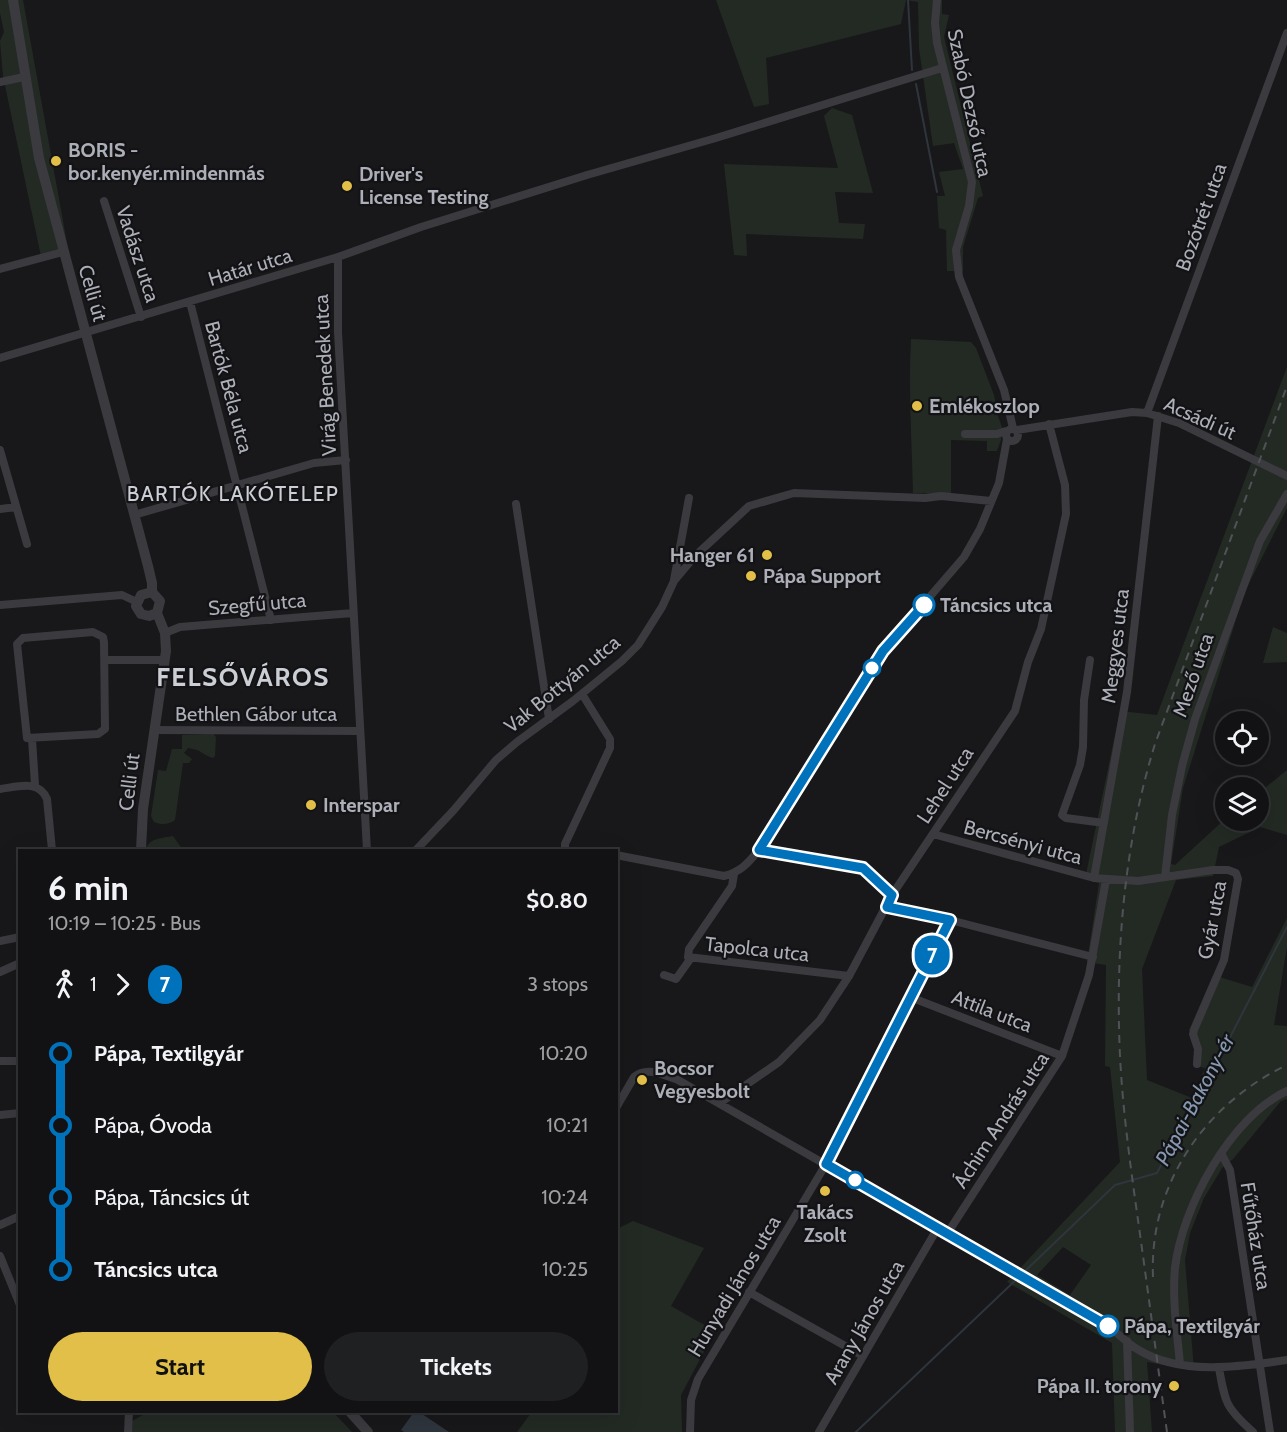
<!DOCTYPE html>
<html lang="en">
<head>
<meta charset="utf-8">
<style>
  :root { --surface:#121214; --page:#1f2022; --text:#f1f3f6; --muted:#9c9ea0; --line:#313234; --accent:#e1bf49 }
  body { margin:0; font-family:Cabin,sans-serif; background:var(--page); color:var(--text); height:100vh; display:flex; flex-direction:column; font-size:22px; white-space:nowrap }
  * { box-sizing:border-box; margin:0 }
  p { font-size:20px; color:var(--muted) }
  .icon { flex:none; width:33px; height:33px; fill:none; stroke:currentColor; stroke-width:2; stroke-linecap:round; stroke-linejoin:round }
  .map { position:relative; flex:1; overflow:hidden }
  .panel { position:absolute; left:18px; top:849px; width:600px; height:564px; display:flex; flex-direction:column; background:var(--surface); border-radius:0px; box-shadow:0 6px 24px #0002,0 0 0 2px var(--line) }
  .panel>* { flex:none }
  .badge { padding:0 12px; border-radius:20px; font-size:21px; line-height:39px }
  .fabs { position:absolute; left:1215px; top:711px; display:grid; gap:12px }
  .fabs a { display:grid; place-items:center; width:54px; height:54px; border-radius:50%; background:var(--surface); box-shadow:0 6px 24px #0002,0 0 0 2px var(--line); font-size:30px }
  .map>.badge { position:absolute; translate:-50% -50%; box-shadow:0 0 0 3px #fff }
  .legs { display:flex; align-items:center; gap:9px; height:66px; padding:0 30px; font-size:20px }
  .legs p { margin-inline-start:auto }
  .head { display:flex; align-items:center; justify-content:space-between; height:102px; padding:0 30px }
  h1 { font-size:33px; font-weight:700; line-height:45px }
  .cta { display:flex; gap:12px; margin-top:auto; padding:12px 30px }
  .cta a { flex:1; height:69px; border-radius:36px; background:var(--accent); color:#111; font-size:24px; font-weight:700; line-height:69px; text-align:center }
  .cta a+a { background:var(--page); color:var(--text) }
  ul { padding:0 30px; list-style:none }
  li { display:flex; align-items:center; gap:21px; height:72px; font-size:22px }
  li i { display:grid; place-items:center; width:9px; height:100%; margin:0 8px; background:currentColor }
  li i::after { content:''; width:15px; height:15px; margin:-8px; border:4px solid; border-radius:50%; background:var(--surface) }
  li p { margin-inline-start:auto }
  li:first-child i { background:linear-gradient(#0000 50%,currentColor 0) }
  li:last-child i { background:linear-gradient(currentColor 50%,#0000 0) }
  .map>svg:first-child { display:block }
  .green { fill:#232a24; fill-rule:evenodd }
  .water { fill:#2f353d }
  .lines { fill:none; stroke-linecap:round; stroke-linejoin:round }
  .stream { stroke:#2f353d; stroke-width:2 }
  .minor { stroke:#3a3a3f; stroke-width:8 }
  .tertiary { stroke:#3a3a3f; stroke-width:10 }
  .rail { stroke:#515257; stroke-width:2; stroke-dasharray:8 6; stroke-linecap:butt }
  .line-1-casing { stroke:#fff; stroke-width:14 }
  .line-1 { stroke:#0072bc; stroke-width:9 }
  .poi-dot { fill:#e1bf49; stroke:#131315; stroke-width:2 }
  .stop-1-dot { fill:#fff; stroke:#0072bc; stroke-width:3 }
  .labels { text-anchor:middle; stroke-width:4.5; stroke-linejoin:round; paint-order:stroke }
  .street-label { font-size:20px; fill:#acaeb8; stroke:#131315 }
  .poi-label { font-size:20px; font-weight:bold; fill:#acaeb8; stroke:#131315; text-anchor:start }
  .stop-label { font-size:20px; font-weight:bold; fill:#acaeb8; stroke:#131315; text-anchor:start }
  .neighbourhood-label { font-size:21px; letter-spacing:1.5px; fill:#ccced5; stroke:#131315 }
  .water-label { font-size:21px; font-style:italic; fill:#8698b0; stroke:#131315 }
  .district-label { font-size:26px; font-weight:bold; letter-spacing:1.5px; fill:#ccced5; stroke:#131315 }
</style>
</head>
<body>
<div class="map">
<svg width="1287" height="1432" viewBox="0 0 1287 1432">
  <rect width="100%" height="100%" fill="#18181a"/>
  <path class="green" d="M0 0H23L69 254 42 261 3 76 0 41 4 32 0 13Z
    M716 0H942V14L949 15 944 37 983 196 978 198 963 247V271H947L946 230 939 228 937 196H945L939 172 963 169 954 143 933 146 919 48 918 2 906 0 901 24 766 58 769 104 754 107Z
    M832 108 852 115 873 193 835 192 839 223 865 224 863 239 746 234 747 256 734 255 724 164 838 168 824 116Z
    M911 339 971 342 976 348 994 395 998 416 1002 427 1001 440 997 451H987V441L951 440V494L913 493C912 442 908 391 911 339Z
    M1287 367V508L1245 591 1183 788 1171 864 1175 865 1225 819 1226 820H1258L1259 793 1287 770V835L1260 827 1219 847 1213 876 1176 880 1142 969 1147 1080 1192 1098 1205 1068 1193 1065 1195 1044 1189 1030 1213 975 1252 987 1287 918V947L1274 1025 1287 1026V1099L1281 1101 1233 1159 1222 1168 1204 1198 1190 1233 1185 1260 1194 1370 1147 1362 1152 1432H1115L1112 1343 1007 1282 1120 1162 1110 1067 1105 1066 1106 965 1087 962 1099 883 1085 879 1120 711 1157 715ZM1063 1247 1091 1265 1070 1295 1037 1275Z
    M1273 627 1287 633V662L1263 663Z
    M213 734 216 737 215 756 213 758C204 756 201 749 188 748L184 753 192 759 189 763H183L175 820C169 825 161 825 154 822L151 816 158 770 166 771 172 749H182V735Z
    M173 836 183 850H146C148 838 163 838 173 836Z
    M633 1221 704 1248 671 1306 715 1331 681 1395 682 1432H517L531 1413 525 1412H616L617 1229Z
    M148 1412H333L352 1432H132V1421Z"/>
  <path class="water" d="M414 1412H419L449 1432H404L401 1430Z"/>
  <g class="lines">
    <path class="stream" d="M908 0 912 70
      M916 84 937 192
      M1023 1273 1115 1185 1157 1173 1177 1134 1194 1107 1287 927
      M856 1432 1019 1277"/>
    <path class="minor" d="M937 0 935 23 937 43 972 182 969 206 956 250 959 277 1004 390 1013 428
      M0 82 24 77
      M104 201 141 317
      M338 257V332L367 850
      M0 269 63 252
      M190 302 271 620
      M0 358 338 257 421 227 587 175 716 138 942 68
      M1147 413 1287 33
      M1006 435a6 6 0 1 1 12 0a6 6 0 1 1-12 0Z
      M1017 430 1132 412 1147 413 1179 423 1287 476
      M965 434H997L1006 431
      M0 450 27 544
      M516 504 549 719
      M0 509 16 507
      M134 515 314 463 346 460
      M674 580 689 498
      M0 605 122 595 137 602
      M93 632 103 637 104 642 105 729 98 734 27 738 17 644 23 638Z
      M165 633 180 627 353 613
      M106 660H165
      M1090 660 1084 700 1083 747 1080 765 1062 815 1066 818 1104 823
      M154 730 359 731
      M32 739 35 785
      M0 789C17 787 39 779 47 799L52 850
      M933 834 1094 878 1138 881 1213 870H1228L1236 873 1238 879 1224 960 1194 1030 1193 1034 1198 1049 1197 1064
      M416 850 453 811 496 760 517 742 573 701 622 661 638 645 662 607 674 581 695 556 749 506 794 493 925 498 941 496 991 501
      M565 850V844L610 748V739L582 694
      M759 850 863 868 892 895
      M616 855 724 876C741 872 748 863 759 850L883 651 964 557 980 529 999 483 1007 439
      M734 874 732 886 689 949 688 957 849 976
      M1165 877 1172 815 1182 766 1195 719 1260 541 1287 494
      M1094 878 1127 692 1158 416
      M887 907 950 920 1093 957
      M0 941 20 937
      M0 972 20 963
      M664 975 676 979 691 958
      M910 997 1062 1056
      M0 1061H20
      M720 1103 779 1062 820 1020 849 976 892 895 1015 711 1028 662 1041 629 1066 514 1065 485 1049 424
      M616 1108 634 1077C647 1066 664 1075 678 1080L1108 1326C1118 1333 1127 1343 1137 1349 1180 1376 1240 1367 1287 1360
      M0 1115 20 1113
      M1221 1153 1230 1170 1270 1432
      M0 1225 20 1216
      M947 1234 1062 1056 1089 975 1106 880
      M0 1256 20 1305
      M749 1292 863 1356
      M1127 1341 1130 1432
      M1180 1364C1177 1332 1172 1299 1175 1268 1182 1208 1230 1117 1287 1091
      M1219 1368C1225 1403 1226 1408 1253 1432
      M128 1432 129 1412
      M690 1432 691 1400 698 1379 826 1164 950 920
      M819 1432 937 1229"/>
    <path class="tertiary" d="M13 0 39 158 148 566 152 583V592
      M141 850 143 809 166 651 165 633 157 613 160 601 152 592 141 595 136 606 141 614 149 616 157 613
      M350 1412 368 1432"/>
    <path class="rail" d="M1153 1277C1149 1184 1205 1104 1287 1065
      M1167 1432C1157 1361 1148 1291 1138 1220 1129 1156 1120 1091 1119 1026 1117 932 1127 834 1155 744L1287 386"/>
  </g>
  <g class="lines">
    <defs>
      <path id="line-1" d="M924 605 883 651 759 850 863 868 892 895 887 907 950 920 826 1164 1108 1326"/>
    </defs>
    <use href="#line-1" class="line-1-casing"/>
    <use href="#line-1" class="line-1"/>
  </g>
  <g class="poi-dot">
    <circle cx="56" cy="161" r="6"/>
    <circle cx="347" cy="186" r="6"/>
    <circle cx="917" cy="406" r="6"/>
    <circle cx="767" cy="555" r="6"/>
    <circle cx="751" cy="576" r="6"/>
    <circle cx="311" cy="805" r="6"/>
    <circle cx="642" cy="1080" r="6"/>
    <circle cx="825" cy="1191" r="6"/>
    <circle cx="1174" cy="1386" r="6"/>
  </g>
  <g class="stop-1-dot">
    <circle cx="924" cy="605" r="10"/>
    <circle cx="872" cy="668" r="8"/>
    <circle cx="855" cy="1180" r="8"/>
    <circle cx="1108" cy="1326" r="10"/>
  </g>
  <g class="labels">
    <g class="street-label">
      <text transform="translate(970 103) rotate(78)" y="7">Szabó Dezső utca</text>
      <text transform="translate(1201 217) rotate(-70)" y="7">Bozótrét utca</text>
      <text transform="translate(138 254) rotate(72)" y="7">Vadász utca</text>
      <text transform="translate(250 267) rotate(-17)" y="7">Határ utca</text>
      <text transform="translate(93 293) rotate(74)" y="7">Celli út</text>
      <text transform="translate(325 375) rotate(-93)" y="7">Virág Benedek utca</text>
      <text transform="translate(229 387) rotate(75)" y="7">Bartók Béla utca</text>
      <text transform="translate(1200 418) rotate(24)" y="7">Acsádi út</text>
      <text transform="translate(257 604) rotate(-5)" y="7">Szegfű utca</text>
      <text transform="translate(1115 646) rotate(-83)" y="7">Meggyes utca</text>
      <text transform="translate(1193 675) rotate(-71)" y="7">Mező utca</text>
      <text transform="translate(562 684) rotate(-39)" y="7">Vak Bottyán utca</text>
      <text x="256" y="721">Bethlen Gábor utca</text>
      <text transform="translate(129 782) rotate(-83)" y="7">Celli út</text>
      <text transform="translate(945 785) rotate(-57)" y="7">Lehel utca</text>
      <text transform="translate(1023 842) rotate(15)" y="7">Bercsényi utca</text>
      <text transform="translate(1212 920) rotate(-79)" y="7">Gyár utca</text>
      <text transform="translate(757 949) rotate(6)" y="7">Tapolca utca</text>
      <text transform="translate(992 1011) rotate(21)" y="7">Attila utca</text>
      <text transform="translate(1001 1120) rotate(-57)" y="7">Áchim András utca</text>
      <text transform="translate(1256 1236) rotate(81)" y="7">Fűtőház utca</text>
      <text transform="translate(734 1286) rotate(-59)" y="7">Hunyadi János utca</text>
      <text transform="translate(864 1322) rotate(-60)" y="7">Arany János utca</text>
    </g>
    <g class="poi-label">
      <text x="68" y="157">BORIS -<tspan x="68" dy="23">bor.kenyér.mindenmás</tspan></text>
      <text x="359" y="181">Driver's<tspan x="359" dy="23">License Testing</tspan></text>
      <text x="929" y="413">Emlékoszlop</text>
      <text x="755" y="562" text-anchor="end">Hanger 61</text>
      <text x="763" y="583">Pápa Support</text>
      <text x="323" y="812">Interspar</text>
      <text x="654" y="1075">Bocsor<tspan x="654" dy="23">Vegyesbolt</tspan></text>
      <text x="825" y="1219" text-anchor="middle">Takács<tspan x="825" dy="23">Zsolt</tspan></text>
      <text x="1162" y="1393" text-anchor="end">Pápa II. torony</text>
    </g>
    <g class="stop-label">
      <text x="940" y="612">Táncsics utca</text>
      <text x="1124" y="1333">Pápa, Textilgyár</text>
    </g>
    <g class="neighbourhood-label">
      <text x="233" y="501">BARTÓK LAKÓTELEP</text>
    </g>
    <g class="water-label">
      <text transform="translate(1195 1100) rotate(-62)" y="7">Pápai-Bakony-ér</text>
    </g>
    <g class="district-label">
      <text x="243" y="686">FELSŐVÁROS</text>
    </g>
  </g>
</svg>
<div class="fabs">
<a><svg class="icon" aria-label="locate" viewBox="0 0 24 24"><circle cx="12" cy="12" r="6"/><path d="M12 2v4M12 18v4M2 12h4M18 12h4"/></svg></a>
<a><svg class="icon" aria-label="layers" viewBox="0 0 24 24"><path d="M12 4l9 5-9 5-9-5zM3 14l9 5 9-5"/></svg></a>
</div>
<b class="badge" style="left:932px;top:955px;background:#0072bc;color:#fff">7</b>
<section class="panel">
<div class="head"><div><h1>6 min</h1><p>10:19 – 10:25 · Bus</p></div><b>$0.80</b></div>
<div class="legs"><svg class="icon" aria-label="walk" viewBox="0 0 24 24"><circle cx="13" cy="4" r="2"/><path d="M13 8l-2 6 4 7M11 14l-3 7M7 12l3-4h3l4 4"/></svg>1<svg class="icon" aria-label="forward" viewBox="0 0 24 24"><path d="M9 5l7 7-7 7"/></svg><b class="badge" style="background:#0072bc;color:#fff">7</b><p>3 stops</p></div>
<ul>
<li><i style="color:#0072bc"></i><b>Pápa, Textilgyár</b><p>10:20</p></li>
<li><i style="color:#0072bc"></i><span>Pápa, Óvoda</span><p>10:21</p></li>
<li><i style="color:#0072bc"></i><span>Pápa, Táncsics út</span><p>10:24</p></li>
<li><i style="color:#0072bc"></i><b>Táncsics utca</b><p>10:25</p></li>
</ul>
<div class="cta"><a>Start</a><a>Tickets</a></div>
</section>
</div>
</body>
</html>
